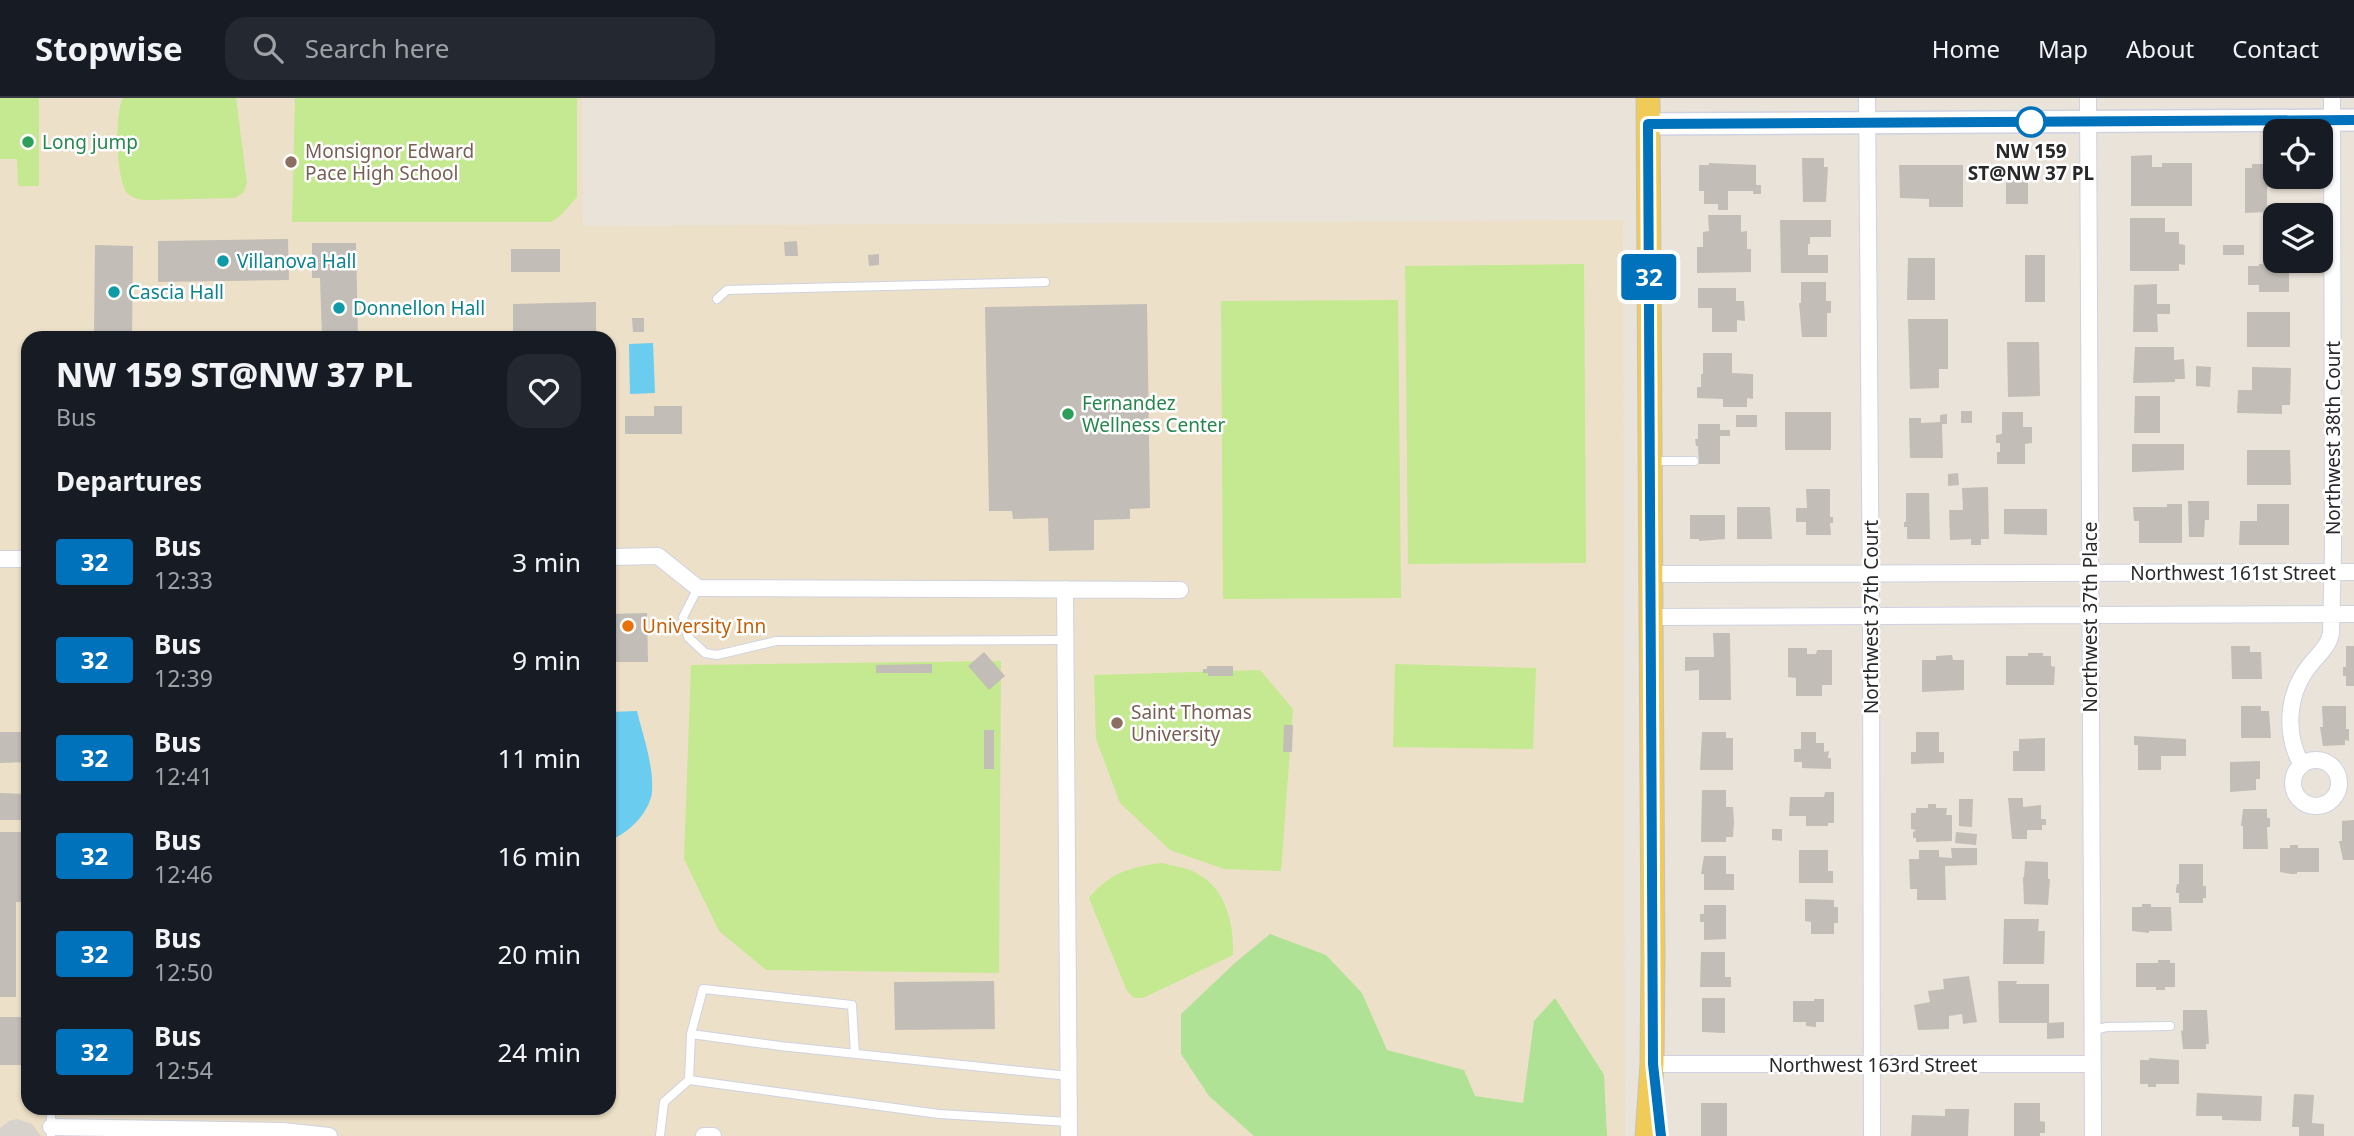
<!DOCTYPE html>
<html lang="en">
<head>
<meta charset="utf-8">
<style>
  :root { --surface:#171b24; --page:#242831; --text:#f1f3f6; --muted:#9ea1a6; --line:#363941 }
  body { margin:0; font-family:"Noto Sans",sans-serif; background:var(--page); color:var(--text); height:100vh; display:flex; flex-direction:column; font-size:26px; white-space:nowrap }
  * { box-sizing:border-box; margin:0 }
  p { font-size:23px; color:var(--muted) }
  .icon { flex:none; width:38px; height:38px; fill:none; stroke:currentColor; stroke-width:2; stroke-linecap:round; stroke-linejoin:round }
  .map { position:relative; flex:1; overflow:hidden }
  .sheet { position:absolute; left:21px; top:233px; width:595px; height:784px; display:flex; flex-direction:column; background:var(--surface); border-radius:21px; box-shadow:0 2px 5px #0004 }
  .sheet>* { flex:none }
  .badge { padding:0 14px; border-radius:5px; font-size:24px; line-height:46px }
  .fabs { position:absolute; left:2263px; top:21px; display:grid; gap:14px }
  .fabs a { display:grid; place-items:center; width:70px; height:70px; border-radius:14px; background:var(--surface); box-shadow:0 2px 5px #0004; font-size:35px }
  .map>.badge { position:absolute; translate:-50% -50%; box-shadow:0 0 0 4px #fff }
  h2 { padding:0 35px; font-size:26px; line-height:63px }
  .round { display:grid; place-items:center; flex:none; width:74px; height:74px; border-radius:21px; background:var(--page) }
  .summary { display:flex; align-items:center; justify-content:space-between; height:119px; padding:0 35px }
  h1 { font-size:33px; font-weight:800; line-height:52px }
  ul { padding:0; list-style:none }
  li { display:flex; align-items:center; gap:21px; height:98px; padding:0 35px }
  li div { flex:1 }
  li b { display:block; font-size:26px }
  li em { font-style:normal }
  li .badge { min-width:77px; font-weight:700; text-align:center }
  header { display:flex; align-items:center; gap:42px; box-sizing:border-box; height:98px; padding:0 35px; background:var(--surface); border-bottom:2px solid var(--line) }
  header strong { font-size:33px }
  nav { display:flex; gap:38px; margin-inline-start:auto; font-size:24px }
  .search { width:490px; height:63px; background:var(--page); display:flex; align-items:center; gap:18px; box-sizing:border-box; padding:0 24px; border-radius:21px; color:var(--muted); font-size:26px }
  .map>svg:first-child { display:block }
  .education { fill:#ede0c8; fill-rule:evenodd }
  .green { fill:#afe294 }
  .pitch { fill:#c4e990 }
  .plaza { fill:#d7d2cb }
  .water { fill:#6accee }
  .building { fill:#c2bdb6 }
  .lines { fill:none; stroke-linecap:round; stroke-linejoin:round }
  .lane-casing { stroke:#ced2e1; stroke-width:10 }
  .street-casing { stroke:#ced2e1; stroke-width:18 }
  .secondary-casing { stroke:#ced2e1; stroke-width:24 }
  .primary-casing { stroke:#c3c3c3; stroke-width:25 }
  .lane { stroke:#fff; stroke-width:8 }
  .street { stroke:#fff; stroke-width:16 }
  .secondary { stroke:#fff; stroke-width:21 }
  .primary { stroke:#f0cb58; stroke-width:23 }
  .line-casing { stroke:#fff; stroke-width:16 }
  .line { stroke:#0072bc; stroke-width:10 }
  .stop-dot { fill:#fff; stroke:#0072bc; stroke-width:3.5 }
  .leisure-dot { fill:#2e9e5b; stroke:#fff; stroke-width:2.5 }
  .education-dot { fill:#8d6e63; stroke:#fff; stroke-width:2.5 }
  .culture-dot { fill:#0f9aa8; stroke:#fff; stroke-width:2.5 }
  .food-dot { fill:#e8710a; stroke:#fff; stroke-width:2.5 }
  .labels { text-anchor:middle; stroke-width:5; stroke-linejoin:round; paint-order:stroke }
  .leisure-label { font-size:19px; fill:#27864d; stroke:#fff; text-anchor:start }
  .education-label { font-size:19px; fill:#785e54; stroke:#fff; text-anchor:start }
  .stop-label { font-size:19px; font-weight:bold; fill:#282828; stroke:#fff }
  .culture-label { font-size:19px; fill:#0d838f; stroke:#fff; text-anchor:start }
  .street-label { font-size:19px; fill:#282828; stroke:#fff }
  .food-label { font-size:19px; fill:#c56008; stroke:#fff; text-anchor:start }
</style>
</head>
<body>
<header>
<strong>Stopwise</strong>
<div class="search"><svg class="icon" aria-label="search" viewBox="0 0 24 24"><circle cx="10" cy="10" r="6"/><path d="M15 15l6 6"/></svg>Search here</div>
<nav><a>Home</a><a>Map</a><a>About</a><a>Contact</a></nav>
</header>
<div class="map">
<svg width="2354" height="1038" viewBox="0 0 2354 1038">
  <rect width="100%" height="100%" fill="#eae3d9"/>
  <path class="education" d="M0 0H582L583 128 1623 122 1625 1038H0ZM28 240H609V1010H28Z"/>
  <path class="green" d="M1270 836 1326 857 1362 895 1387 952 1464 972 1475 998 1523 1005 1534 923 1555 900 1604 977 1607 1038H1254L1209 998 1181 956V916L1236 864Z"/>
  <path class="pitch" d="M0 0H39V88H18L17 61H0Z
    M123 0H236L247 85 243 95 235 100 149 102C142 102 134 101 128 96 116 85 114 15 123 0Z
    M295 0H577V99L561 117 551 124H292Z
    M1584 166 1586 465 1408 466 1405 168Z
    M1398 202 1401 500 1223 501 1221 203Z
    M1001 563 999 875 766 872 719 833 684 761 691 567Z
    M1395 566 1536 570 1533 651 1393 649Z
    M1260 572 1293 611 1281 773 1224 771 1170 752 1120 705 1096 641 1094 577Z
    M1163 765C1171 768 1182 769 1190 772 1225 786 1234 823 1233 857L1143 900H1134L1127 893 1089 800C1109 775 1132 768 1163 765Z"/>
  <path class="plaza" d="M17 1021 32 1026 41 1038H0V1030L9 1023Z"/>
  <path class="water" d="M653 245 655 295 630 296 629 246Z
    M637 613C643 638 654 668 652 694 650 714 628 736 610 742L609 614Z"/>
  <path class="building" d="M2152 57V69H2162V65H2192V108H2131V58Z
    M1802 60H1824V69H1828L1826 104H1803Z
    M1709 65 1756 67V87H1761V96H1753V93H1728V112H1718V106H1704V93H1699V67H1709Z
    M2252 66H2265L2264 70H2274L2275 79H2284V85H2274V89H2267V114L2245 115V70H2252Z
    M1899 67H1963V109H1929V101L1900 100Z
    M2006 72H2028V106H2006Z
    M1708 117H1741V134L1747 133V151H1751V174L1697 175V149H1703V134L1709 133Z
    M2130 120H2165V134H2179V146L2185 147V167L2179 166V173H2130Z
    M1780 122H1831V139H1810V146H1808V157H1828V175H1781Z
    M288 141 289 182 158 184V143Z
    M797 143 798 158H785L784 144Z
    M312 145H356L358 240H322L320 180H312Z
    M95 147 133 148 132 240H94Z
    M2223 147H2244V157H2223Z
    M511 151H560V174H511Z
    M879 156V167L869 168 868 157Z
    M2025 157H2045V204H2025Z
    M1908 160H1935V202H1907Z
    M2259 166 2289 167V194H2259V187H2248V168H2259Z
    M1801 184H1826V203H1831V215H1827V239H1802L1799 205H1801Z
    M2157 186V206H2170V216H2157L2158 234H2133L2134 187Z
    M1698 190H1736V203H1744L1745 223 1737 222V234H1712V210H1698Z
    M596 204V240H513V206Z
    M1147 206 1150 410 1130 411V421L1094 422V452L1049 453 1048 420 1013 421 1012 413H989L985 209Z
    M2247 214H2290V249H2247Z
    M632 220H644V234H633Z
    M1908 221H1948V271H1939V290L1910 291Z
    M2007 244H2039L2040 298 2008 299Z
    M2135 249H2174V262L2184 261 2185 281H2175V284L2133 285Z
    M1703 255H1732V275L1753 276V301L1747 300V309H1723V301L1697 300V289H1701V276H1703Z
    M2196 268 2211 269 2210 289 2196 288Z
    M2252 269 2291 270 2290 307H2282V316L2237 315 2238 292H2252Z
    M2135 298H2160V335H2134Z
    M654 308H682V336H625V318H654Z
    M1961 313H1972V325H1961Z
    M1785 314H1831V352H1785Z
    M2002 314H2023V329H2032V345L2025 346V366H1997V354H2000V345H1996V337L2002 336Z
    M1947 316V326H1942L1943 360H1910L1909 320H1921V325L1940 324V317Z
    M1736 317H1757V329H1736Z
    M1698 326H1720V332H1730V338H1720V366H1699L1698 348H1696L1695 341H1698Z
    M2132 346H2184V372L2132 374Z
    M2247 352H2290L2291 387H2247Z
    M1958 375 1959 387 1948 388V376Z
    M1988 389 1989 441H1981V447H1971V441L1950 442 1949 412H1963L1962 390Z
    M1806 391H1830V419H1833V425H1830L1831 437H1806V424H1796V410H1807Z
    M1906 395H1929L1930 441H1907V429H1904V424H1906Z
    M2188 403H2209V422H2205L2204 439H2189Z
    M2167 406H2182V445H2139V423H2134L2133 409H2167Z
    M2257 406H2289V447H2239L2240 423H2257Z
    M1737 409H1770L1772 441H1737Z
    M2004 411H2047V437L2004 436Z
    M1690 417H1725V441L1699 443V441H1690Z
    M647 515 648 564H609V516Z
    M1713 535H1730L1731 602H1699V572L1685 573V559H1714Z
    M2231 548H2250V554H2261L2262 581H2232Z
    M2346 548H2354V588H2346V578H2343V569H2346Z
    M1788 550H1807V556H1816L1817 552H1832V587H1822V598H1796V580L1788 579Z
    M984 554 1005 578 989 592 968 568Z
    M2028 555H2043V558H2051V568L2055 569 2054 587H2006V558H2028Z
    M1952 557 1953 562H1964V592L1922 594V562H1936V558Z
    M932 566V575H876V567Z
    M1207 568H1233V578H1208V575H1203V571H1207Z
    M2241 608H2261V613H2269L2271 640H2241Z
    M2322 608H2346V631H2349V643L2345 642V647L2323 648 2320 629H2323Z
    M1284 627H1293L1292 654H1283Z
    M984 632H994V671H984Z
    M0 634H28V664L0 665Z
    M1702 634H1726V640H1733V672H1700Z
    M1801 634H1816V645H1824V654L1829 653 1828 660H1831V671L1802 670V664H1794V651H1801Z
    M1916 634H1939V654H1944V665L1911 666V654H1916Z
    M2134 638 2186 641V658H2161V672H2138V647H2134Z
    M2045 640V673H2013V653H2019V641Z
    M2260 663V681H2256V692L2230 694V664Z
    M1702 692H1726V709H1733L1734 724 1733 739H1726V744H1701Z
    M1825 694H1834V725H1828V728H1806V718H1789L1790 699H1824Z
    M0 695 28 696V722H0Z
    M2008 700H2023V709L2041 707V721H2046V727H2042V732H2027V741H2012Z
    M1959 701H1973L1972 729 1959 728Z
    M1928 706H1936V710H1947L1946 717H1952V743L1916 744V740H1913V734L1916 732 1911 731V715H1916V710H1928Z
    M2243 711H2267V720H2270V729H2267L2268 751H2243V728H2241Z
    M2354 722V762H2343L2339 743H2342V723Z
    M1772 731H1782V743L1772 742Z
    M0 734H25L28 804H16V899H0Z
    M1956 734 1977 736 1976 747 1955 745Z
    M2290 747H2298V750H2319V774H2297V776H2291L2280 774V750H2290Z
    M1951 750H1977V767L1945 768 1946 802H1917V791H1910L1909 761H1919V752H1939V759L1952 760Z
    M1799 752H1828V773H1833V785H1799Z
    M1704 758H1726V776H1734V792H1704V776H1701Z
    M2025 763 2048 764V781H2050L2048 807 2024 806 2023 779H2024Z
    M2179 766H2203V788H2206V800H2203V805H2179V795H2176V791L2177 786H2179Z
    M1805 801 1834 802V809H1838V825H1834V836H1811V824L1805 823Z
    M2142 806H2151V809H2171L2172 833H2149V835L2132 833V809H2142Z
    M1704 807H1726V841L1704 842V824H1700V816H1704Z
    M2004 821H2039L2038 833H2045L2044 866H2003Z
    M1701 854H1725V879H1731V889H1700Z
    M2158 862H2170V865H2175V889H2165V892H2156V889H2136V865H2158Z
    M1969 878 1977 924 1963 926 1962 916 1949 918V931L1918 932 1914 907 1930 904 1928 893 1944 891 1943 881Z
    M994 883 995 931 895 932 894 884Z
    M1998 883H2017L2016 886H2049V925L2064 924V940L2047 941V925H1999Z
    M1702 900H1725V935L1702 934Z
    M1814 901H1824V924H1816V929L1806 928V924H1793V903H1814Z
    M2183 912H2207L2209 946H2206V951H2183L2181 932 2183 933Z
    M0 919H28V967H0Z
    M2149 960 2179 962V986H2156V989H2148V986H2140V962H2149Z
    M2197 995 2262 998 2261 1023 2222 1022V1018H2196Z
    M2294 996 2314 997 2312 1025 2324 1026V1038H2299V1029H2292Z
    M1701 1005H1727V1038H1701Z
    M2014 1005H2040V1023L2045 1024V1035H2040V1038H2014Z
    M1945 1011H1969L1968 1038H1911L1912 1017 1945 1018Z"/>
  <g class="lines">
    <defs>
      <path id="lane" d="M717 201 727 192 1045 184
        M1652 363H1694
        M698 490 683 519 688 539 705 555 717 557 776 543 1065 542
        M2093 932 2107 929 2170 928
        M691 936 703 891 852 907 855 956
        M689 982 691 936 780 948 1069 978
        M51 1038V1010
        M660 1038 664 1004 689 982 939 1016 1069 1024"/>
      <path id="street" d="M1867 0 1871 518 1872 1038
        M2088 0 2093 1038
        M609 459 658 458 698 490 1180 492
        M0 461H28
        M1650 476 2354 474
        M1065 491 1069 1038
        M1650 519 2354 516
        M2293 685a23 23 0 1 1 46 0a23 23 0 1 1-46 0Z
        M2302 667C2284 636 2287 595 2310 567 2318 557 2329 548 2331 535L2333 453 2332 0
        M1652 966H2093
        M51 1029 283 1033 329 1038
        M704 1038H713"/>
      <path id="secondary" d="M1648 26 2354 22"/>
      <path id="primary" d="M1647 1038 1652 966 1653 858 1648 0"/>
    </defs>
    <use href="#lane" class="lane-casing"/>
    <use href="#street" class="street-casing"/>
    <use href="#secondary" class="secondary-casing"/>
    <use href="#primary" class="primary-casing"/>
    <use href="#lane" class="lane"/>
    <use href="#street" class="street"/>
    <use href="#secondary" class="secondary"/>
    <use href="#primary" class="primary"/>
  </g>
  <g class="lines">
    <defs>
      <path id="line" d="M1661 1038 1653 966 1648 26 2354 22"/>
    </defs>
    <use href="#line" class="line-casing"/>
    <use href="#line" class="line"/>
  </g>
  <circle class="stop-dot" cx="2031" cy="24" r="14"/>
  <g class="leisure-dot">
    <circle cx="28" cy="44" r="7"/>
    <circle cx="1068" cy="316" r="7"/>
  </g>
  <g class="education-dot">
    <circle cx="291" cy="64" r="7"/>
    <circle cx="1117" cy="625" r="7"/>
  </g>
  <g class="culture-dot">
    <circle cx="223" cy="163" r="7"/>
    <circle cx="114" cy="194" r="7"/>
    <circle cx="339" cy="210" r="7"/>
  </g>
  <circle class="food-dot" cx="628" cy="528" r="7"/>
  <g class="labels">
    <g class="leisure-label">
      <text x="42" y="51">Long jump</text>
      <text x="1082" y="312">Fernandez<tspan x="1082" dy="22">Wellness Center</tspan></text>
    </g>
    <g class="education-label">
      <text x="305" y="60">Monsignor Edward<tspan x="305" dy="22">Pace High School</tspan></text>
      <text x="1131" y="621">Saint Thomas<tspan x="1131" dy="22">University</tspan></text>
    </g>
    <g class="stop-label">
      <text x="2031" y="60">NW 159<tspan x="2031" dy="22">ST@NW 37 PL</tspan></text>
    </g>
    <g class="culture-label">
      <text x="237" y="170">Villanova Hall</text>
      <text x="128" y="201">Cascia Hall</text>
      <text x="353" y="217">Donnellon Hall</text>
    </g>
    <g class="street-label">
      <text transform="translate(2333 340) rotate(-90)" y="7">Northwest 38th Court</text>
      <text x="2233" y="482">Northwest 161st Street</text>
      <text transform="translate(1871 519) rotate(-90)" y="7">Northwest 37th Court</text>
      <text transform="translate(2090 519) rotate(-90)" y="7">Northwest 37th Place</text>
      <text x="1873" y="974">Northwest 163rd Street</text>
    </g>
    <g class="food-label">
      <text x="642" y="535">University Inn</text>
    </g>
  </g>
</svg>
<div class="fabs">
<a><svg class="icon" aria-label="locate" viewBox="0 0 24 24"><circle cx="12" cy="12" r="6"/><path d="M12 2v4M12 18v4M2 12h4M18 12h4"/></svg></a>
<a><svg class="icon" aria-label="layers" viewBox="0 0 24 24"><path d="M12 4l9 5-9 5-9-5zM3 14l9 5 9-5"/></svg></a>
</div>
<b class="badge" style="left:1649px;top:179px;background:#0072bc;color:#fff">32</b>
<section class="sheet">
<div class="summary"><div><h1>NW 159 ST@NW 37 PL</h1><p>Bus</p></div><a class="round"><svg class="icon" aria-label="heart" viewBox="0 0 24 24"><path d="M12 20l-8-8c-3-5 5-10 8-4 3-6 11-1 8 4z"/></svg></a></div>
<h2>Departures</h2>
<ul>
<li><span class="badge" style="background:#0072bc;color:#fff">32</span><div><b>Bus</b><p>12:33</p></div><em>3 min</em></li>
<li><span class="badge" style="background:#0072bc;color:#fff">32</span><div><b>Bus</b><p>12:39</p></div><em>9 min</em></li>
<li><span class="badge" style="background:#0072bc;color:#fff">32</span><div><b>Bus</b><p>12:41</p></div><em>11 min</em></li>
<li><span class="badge" style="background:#0072bc;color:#fff">32</span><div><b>Bus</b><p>12:46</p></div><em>16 min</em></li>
<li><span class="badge" style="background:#0072bc;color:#fff">32</span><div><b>Bus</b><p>12:50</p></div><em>20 min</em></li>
<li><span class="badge" style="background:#0072bc;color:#fff">32</span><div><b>Bus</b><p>12:54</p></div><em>24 min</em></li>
</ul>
</section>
</div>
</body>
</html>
